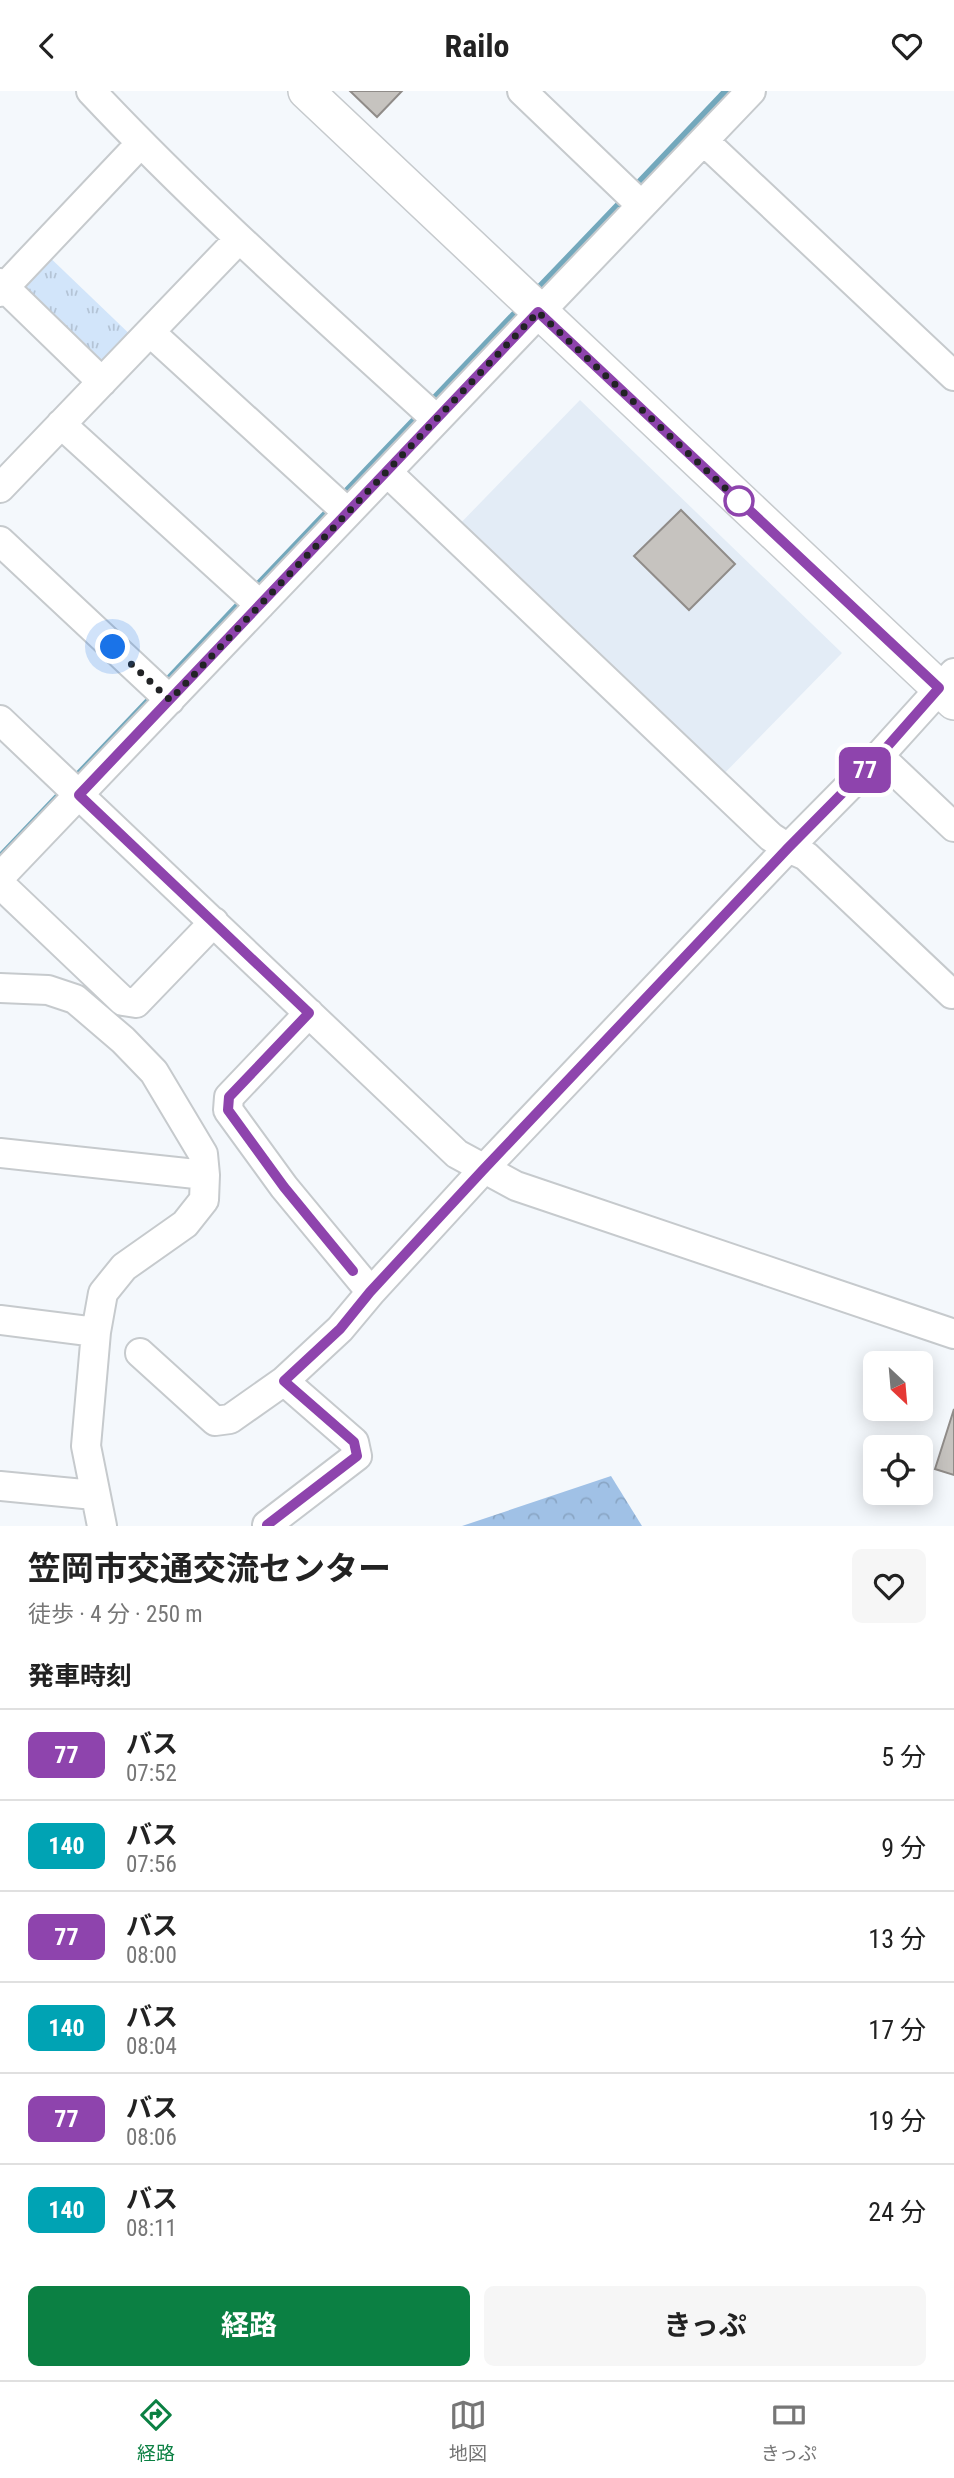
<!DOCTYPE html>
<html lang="ja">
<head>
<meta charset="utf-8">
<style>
  :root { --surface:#fff; --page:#f6f6f6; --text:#222; --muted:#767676; --line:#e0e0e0; --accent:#0b8043 }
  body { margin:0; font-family:"Roboto Condensed","Noto Sans JP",sans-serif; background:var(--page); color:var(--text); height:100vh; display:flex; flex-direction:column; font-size:26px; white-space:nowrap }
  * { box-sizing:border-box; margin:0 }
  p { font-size:23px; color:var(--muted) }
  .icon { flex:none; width:38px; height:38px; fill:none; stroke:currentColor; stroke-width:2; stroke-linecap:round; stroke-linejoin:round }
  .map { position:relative; height:1435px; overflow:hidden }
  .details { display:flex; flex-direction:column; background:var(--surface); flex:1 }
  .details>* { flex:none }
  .badge { padding:0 14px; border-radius:10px; font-size:24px; line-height:46px }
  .needle { width:46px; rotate:154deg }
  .buttons { position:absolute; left:863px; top:1260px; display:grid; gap:14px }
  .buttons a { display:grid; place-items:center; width:70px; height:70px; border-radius:10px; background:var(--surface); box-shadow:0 4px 18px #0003; font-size:35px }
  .you { position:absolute; width:35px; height:35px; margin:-18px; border:5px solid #fff; border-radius:50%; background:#1a73e8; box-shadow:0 0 0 10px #1a73e833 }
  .map>.badge { position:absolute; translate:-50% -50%; box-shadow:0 0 0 4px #fff }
  h2 { padding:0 28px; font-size:26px; line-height:63px }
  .round { display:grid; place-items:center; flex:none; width:74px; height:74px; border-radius:10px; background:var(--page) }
  .summary { display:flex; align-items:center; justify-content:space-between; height:119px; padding:0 28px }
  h1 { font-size:33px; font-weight:700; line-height:52px }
  .button { display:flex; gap:14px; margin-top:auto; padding:14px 28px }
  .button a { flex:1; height:80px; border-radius:10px; background:var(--accent); color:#fff; font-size:28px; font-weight:700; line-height:80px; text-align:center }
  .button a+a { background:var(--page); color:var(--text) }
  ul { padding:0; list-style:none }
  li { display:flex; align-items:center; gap:21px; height:91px; padding:0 28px; border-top:2px solid var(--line) }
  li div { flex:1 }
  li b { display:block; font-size:26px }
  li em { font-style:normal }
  li .badge { min-width:77px; font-weight:700; text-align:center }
  header { display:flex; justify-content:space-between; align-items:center; height:91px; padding:0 28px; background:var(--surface); font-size:32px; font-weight:700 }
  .tab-bar { display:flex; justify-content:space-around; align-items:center; height:98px; border-top:2px solid var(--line); background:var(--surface); font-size:19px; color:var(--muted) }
  .tab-bar a { display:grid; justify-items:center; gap:4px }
  .tab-bar .active { color:var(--accent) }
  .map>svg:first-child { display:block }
  .built { fill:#e3ecf6; fill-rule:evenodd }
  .forest { fill:url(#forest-crowns) }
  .park { fill:url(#park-tufts) }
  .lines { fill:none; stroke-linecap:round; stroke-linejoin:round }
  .stream { stroke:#73a8bc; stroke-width:7 }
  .building { fill:#c6c3bf; stroke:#908c89; stroke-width:2 }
  .minor-casing { stroke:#c6cacd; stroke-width:32 }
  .tertiary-casing { stroke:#c6cacd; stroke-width:38 }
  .minor { stroke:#fff; stroke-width:28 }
  .tertiary { stroke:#fff; stroke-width:35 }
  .line-casing { stroke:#fff; stroke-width:16 }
  .line { stroke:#8e44ad; stroke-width:10 }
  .walk { stroke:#222325; stroke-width:7; stroke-dasharray:0 12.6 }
  .stop-dot { fill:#fff; stroke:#8e44ad; stroke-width:3.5 }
</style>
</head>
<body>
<header><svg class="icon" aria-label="back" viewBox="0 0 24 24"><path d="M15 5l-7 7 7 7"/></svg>Railo<svg class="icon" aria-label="heart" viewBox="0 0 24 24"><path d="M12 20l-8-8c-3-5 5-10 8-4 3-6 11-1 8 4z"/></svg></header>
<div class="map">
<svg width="954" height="1435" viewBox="0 0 954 1435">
  <defs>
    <pattern id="forest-crowns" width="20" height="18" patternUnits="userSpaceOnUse" patternTransform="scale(1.75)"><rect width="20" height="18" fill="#a0c1e6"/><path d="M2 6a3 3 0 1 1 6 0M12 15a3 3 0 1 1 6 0" fill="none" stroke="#8aa6c5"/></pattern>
    <pattern id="park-tufts" width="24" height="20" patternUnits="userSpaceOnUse" patternTransform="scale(1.75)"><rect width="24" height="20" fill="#d2e5fa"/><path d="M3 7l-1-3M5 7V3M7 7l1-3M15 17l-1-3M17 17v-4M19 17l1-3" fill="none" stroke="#b4c4d6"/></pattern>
  </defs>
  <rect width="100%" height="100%" fill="#f4f8fc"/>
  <path class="built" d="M580 309 842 562 713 694 452 441ZM681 419 735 473 689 518 635 465Z"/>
  <path class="forest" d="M611 1385 642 1435H462Z"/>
  <path class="park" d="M41 158 139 252 102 291 4 196Z"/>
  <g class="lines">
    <path class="stream" d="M634 97 726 0
      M535 201 626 106
      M429 313 522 215
      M340 407 421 322
      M253 499 332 416
      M162 595 245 507
      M73 689 154 604
      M0 766 65 698"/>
  </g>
  <path class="building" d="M350 0H402L377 26Z
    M681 419 735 473 689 519 634 465Z
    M954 1318V1384L935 1378Z"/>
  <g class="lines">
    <defs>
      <path id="minor" d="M91 0C200 116 319 221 436 328
        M522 0 641 114
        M704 50 954 285
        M0 192 102 291
        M0 201 140 53
        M150 241 347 421
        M61 333 260 514
        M387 381 771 746 788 757 806 765 952 903 954 901
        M0 397 239 148
        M0 450 170 609
        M0 629 457 1063 516 1095 954 1243
        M879 665 954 736
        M0 786 751 0
        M0 793 123 910 136 912 214 831
        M0 897 48 899 75 908 123 949 154 981 203 1063 205 1084 204 1109 185 1133 124 1176 103 1202 96 1241 86 1355 102 1435
        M309 922 229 1006 228 1019 284 1096 371 1201
        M0 1062 205 1084
        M0 1229 96 1241
        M140 1262 215 1330 230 1328 284 1290 340 1238 371 1201 483 1079 788 757 879 665 954 582
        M0 1395 94 1404
        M267 1434 357 1365 354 1351 284 1290"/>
      <path id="tertiary" d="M306 0 954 611"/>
    </defs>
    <use href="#minor" class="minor-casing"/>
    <use href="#tertiary" class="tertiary-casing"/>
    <use href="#minor" class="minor"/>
    <use href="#tertiary" class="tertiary"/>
  </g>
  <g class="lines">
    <defs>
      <path id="line" d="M267 1434 357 1365 354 1351 284 1290 340 1238 370 1201 483 1079 788 757 879 665 939 597 538 221 79 704 309 922 229 1006 228 1019 284 1096 353 1180"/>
    </defs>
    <use href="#line" class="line-casing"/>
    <use href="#line" class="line"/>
    <path class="walk" d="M113 556 170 609 538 221 739 410"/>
  </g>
  <circle class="stop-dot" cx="739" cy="410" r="14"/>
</svg>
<div class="buttons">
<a><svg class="needle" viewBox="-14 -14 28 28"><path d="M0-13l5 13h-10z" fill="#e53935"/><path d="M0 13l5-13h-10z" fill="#767676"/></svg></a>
<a><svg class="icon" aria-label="locate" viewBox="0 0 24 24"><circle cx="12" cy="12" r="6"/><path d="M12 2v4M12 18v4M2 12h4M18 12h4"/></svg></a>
</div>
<div class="you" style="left:113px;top:556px"></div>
<b class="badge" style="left:865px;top:679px;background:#8e44ad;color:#fff">77</b>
</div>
<section class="details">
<div class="summary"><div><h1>笠岡市交通交流センター</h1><p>徒歩 · 4 分 · 250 m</p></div><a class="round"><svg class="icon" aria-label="heart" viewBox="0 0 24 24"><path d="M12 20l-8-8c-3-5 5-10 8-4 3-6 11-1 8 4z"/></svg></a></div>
<h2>発車時刻</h2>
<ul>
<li><span class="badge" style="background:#8e44ad;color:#fff">77</span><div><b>バス</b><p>07:52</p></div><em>5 分</em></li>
<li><span class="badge" style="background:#00a3b4;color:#fff">140</span><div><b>バス</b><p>07:56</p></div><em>9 分</em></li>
<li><span class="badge" style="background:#8e44ad;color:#fff">77</span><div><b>バス</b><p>08:00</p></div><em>13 分</em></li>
<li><span class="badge" style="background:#00a3b4;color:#fff">140</span><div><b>バス</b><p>08:04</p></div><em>17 分</em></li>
<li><span class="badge" style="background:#8e44ad;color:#fff">77</span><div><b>バス</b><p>08:06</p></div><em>19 分</em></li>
<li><span class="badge" style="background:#00a3b4;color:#fff">140</span><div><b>バス</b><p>08:11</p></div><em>24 分</em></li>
</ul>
<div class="button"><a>経路</a><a>きっぷ</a></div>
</section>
<nav class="tab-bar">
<a class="active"><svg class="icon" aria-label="directions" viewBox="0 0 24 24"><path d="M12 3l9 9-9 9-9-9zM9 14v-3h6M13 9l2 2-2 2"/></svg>経路</a>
<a><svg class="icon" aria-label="map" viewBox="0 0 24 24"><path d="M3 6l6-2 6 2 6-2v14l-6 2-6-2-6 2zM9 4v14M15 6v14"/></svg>地図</a>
<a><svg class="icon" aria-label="tickets" viewBox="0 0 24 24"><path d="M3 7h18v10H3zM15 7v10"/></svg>きっぷ</a>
</nav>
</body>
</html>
